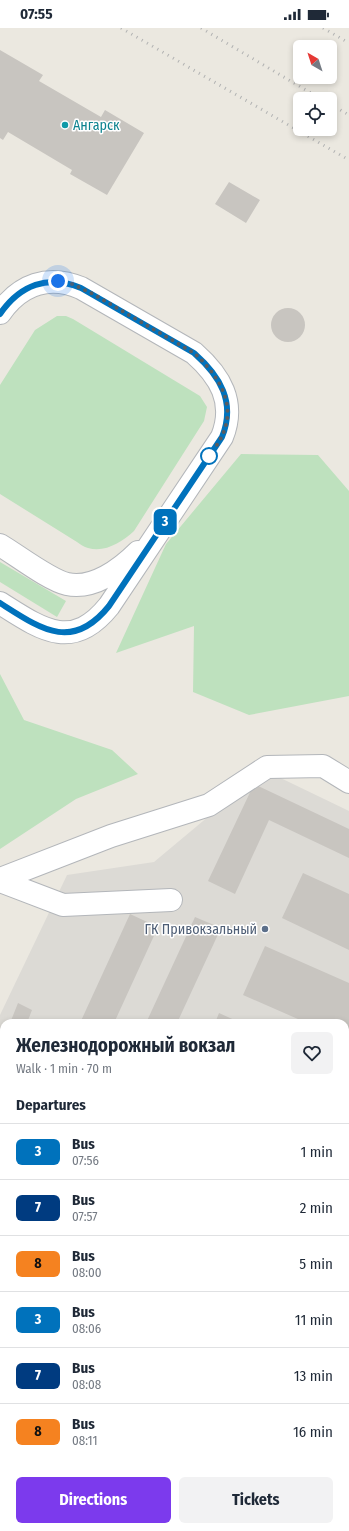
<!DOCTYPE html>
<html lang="en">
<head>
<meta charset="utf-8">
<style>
  :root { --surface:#fff; --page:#f2f2f3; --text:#1f2937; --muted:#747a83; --line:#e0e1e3; --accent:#7c3aed }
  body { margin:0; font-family:"Fira Sans Condensed",sans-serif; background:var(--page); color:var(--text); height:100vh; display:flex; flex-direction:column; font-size:15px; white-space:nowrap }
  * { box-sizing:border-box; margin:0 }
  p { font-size:13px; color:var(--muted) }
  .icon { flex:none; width:22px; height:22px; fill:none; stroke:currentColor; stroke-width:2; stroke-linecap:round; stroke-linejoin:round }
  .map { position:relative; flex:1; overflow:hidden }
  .details { position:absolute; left:0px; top:991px; width:349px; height:512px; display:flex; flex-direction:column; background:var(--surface); border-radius:12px 12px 0 0; box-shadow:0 2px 6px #0003 }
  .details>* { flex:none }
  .badge { padding:0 8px; border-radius:6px; font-size:14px; line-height:26px }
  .needle { width:26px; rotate:321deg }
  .buttons { position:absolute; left:293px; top:12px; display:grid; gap:8px }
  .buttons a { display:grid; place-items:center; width:44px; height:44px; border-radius:6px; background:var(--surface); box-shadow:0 2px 6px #0003; font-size:20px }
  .you { position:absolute; width:20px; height:20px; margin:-10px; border:3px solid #fff; border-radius:50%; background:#1a73e8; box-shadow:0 0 0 6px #1a73e833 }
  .map>.badge { position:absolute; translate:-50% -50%; box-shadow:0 0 0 2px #fff }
  h2 { padding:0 16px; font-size:15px; line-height:36px }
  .round { display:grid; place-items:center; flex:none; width:42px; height:42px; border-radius:6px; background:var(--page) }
  .summary { display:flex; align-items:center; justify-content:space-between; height:68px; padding:0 16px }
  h1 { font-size:19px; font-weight:700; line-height:30px }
  .primary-button { display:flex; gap:8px; margin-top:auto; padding:8px 16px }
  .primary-button a { flex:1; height:46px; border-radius:6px; background:var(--accent); color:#fff; font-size:16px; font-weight:700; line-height:46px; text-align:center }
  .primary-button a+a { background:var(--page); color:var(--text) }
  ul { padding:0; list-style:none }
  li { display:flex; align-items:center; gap:12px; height:56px; padding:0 16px; border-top:1px solid var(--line) }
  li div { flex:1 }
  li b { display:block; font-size:15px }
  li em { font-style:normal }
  li .badge { min-width:44px; font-weight:700; text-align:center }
  .status { display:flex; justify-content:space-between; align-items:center; height:28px; padding:0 20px; background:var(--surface); direction:ltr }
  .status svg { height:11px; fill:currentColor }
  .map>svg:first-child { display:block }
  .industrial { fill:#dcdad5 }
  .green { fill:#bee1be }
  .building { fill:#c8c5c0 }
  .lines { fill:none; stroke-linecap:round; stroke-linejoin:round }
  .minor-casing { stroke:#b3b6ba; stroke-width:24 }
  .minor { stroke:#fff; stroke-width:22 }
  .rail { stroke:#b1b2b2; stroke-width:3; stroke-dasharray:1 5; stroke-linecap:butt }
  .line-casing { stroke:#fff; stroke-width:9 }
  .line { stroke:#0072bc; stroke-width:6 }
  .walk { stroke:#595c60; stroke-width:4; stroke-dasharray:0 7.2 }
  .culture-dot { fill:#0f9aa8; stroke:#fff; stroke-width:1.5 }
  .stop-dot { fill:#fff; stroke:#0072bc; stroke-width:2 }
  .service-dot { fill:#5c6f8a; stroke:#fff; stroke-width:1.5 }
  .labels { text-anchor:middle; stroke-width:3; stroke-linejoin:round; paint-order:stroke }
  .culture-label { font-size:14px; fill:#0d838f; stroke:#fff; text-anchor:start }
  .service-label { font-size:14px; fill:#4e5e75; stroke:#fff; text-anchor:end }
</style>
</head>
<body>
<div class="status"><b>07:55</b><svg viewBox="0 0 49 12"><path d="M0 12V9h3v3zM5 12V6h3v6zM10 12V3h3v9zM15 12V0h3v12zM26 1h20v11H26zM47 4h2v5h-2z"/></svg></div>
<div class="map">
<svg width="349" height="1503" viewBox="0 0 349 1503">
  <rect width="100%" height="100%" fill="#ebe8e0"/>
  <path class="industrial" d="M264 742 349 783V1485L345 1483V995H4V1319L0 1317V987L67 847 154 834Z"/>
  <path class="green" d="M57 288H66L73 291 200 368 207 379 204 393 134 503C122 514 105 525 88 520 84 519 80 516 77 514L0 466V357L35 302Z
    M241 426 318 427 349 463V668L249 687 193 664 194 598 116 625 166 516Z
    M0 534 66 573 57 589 0 554Z
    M0 646 24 692 112 722 138 746 76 771 0 821Z
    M0 1331 4 1333V1499H345V1490L349 1492V1503H0Z"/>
  <path class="building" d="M0 22 43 47 39 53 101 89 105 82 144 105 107 167 70 146 72 142 8 104 3 112 0 110Z
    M229 154 260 172 246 195 215 176Z
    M271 297a17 17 0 1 1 34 0a17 17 0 1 1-34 0Z
    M254 756 349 801V830L269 792 235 866 208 853Z
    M303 845 349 866V922L282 890Z
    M130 886 158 899 114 995H80Z
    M195 889 221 900 177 995H146Z
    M265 918 349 955V1013L345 1012V995H307L243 967Z
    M18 975 32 982 27 995H10Z
    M219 985 241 995H215Z
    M4 1009V1056L0 1062V1017Z
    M345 1041 349 1043V1102L345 1100Z
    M345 1136 349 1138V1215L345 1213Z
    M4 1143V1198L0 1196V1154Z
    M345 1253 349 1255V1287L345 1285Z
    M0 1272 4 1274V1312L0 1310Z
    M345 1347 349 1349V1407L345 1405Z
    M345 1431 349 1433V1472L345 1470Z"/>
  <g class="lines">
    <defs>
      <path id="minor" d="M0 285C20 257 48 246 81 260L194 325C220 348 236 374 222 409L109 578C72 624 41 601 0 575
        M0 517C17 527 49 552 67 556 93 562 121 541 138 524
        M0 851 111 808 209 777 267 739 323 738 349 754
        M0 853 63 877 171 872"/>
    </defs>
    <use href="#minor" class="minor-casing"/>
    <use href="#minor" class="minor"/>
    <path class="rail" d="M121 0 349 132
      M201 0 321 71
      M323 0 349 15
      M330 76 349 87"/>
  </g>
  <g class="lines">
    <defs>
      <path id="line" d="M0 286C20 257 48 246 81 260L194 325C220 348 236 374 222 409L109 578C72 624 41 601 0 575"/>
    </defs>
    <use href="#line" class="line-casing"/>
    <use href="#line" class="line"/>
    <path class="walk" d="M58 253 70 255 93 266 194 325C214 343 235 371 225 400 222 411 214 421 207 432L209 428"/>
  </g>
  <circle class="culture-dot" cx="65" cy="97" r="4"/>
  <circle class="stop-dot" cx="209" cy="428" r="8"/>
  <circle class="service-dot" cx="265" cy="901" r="4"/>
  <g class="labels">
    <g class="culture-label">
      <text x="73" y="102">Ангарск</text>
    </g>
    <g class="service-label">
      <text x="257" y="906">ГК Привокзальный</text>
    </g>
  </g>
</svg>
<div class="buttons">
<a><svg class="needle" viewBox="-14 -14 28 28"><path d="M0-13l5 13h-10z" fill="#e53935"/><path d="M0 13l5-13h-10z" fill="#747a83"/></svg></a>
<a><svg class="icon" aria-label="locate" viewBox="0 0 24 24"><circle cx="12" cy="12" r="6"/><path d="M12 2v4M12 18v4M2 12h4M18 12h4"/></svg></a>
</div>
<div class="you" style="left:58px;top:253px"></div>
<b class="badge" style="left:165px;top:494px;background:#0072bc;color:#fff">3</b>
<section class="details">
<div class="summary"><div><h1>Железнодорожный вокзал</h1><p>Walk · 1 min · 70 m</p></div><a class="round"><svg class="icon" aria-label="heart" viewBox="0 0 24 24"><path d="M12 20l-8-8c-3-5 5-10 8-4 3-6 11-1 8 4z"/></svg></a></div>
<h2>Departures</h2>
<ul>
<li><span class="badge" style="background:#0072bc;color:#fff">3</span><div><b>Bus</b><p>07:56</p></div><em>1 min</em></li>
<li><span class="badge" style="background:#003b80;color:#fff">7</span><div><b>Bus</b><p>07:57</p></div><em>2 min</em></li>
<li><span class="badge" style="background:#f58220;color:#111">8</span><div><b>Bus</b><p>08:00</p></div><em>5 min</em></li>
<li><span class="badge" style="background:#0072bc;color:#fff">3</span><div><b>Bus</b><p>08:06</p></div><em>11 min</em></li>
<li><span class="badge" style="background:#003b80;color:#fff">7</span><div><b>Bus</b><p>08:08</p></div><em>13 min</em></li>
<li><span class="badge" style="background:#f58220;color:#111">8</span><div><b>Bus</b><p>08:11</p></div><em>16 min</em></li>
</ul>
<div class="primary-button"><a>Directions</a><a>Tickets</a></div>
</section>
</div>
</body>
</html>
